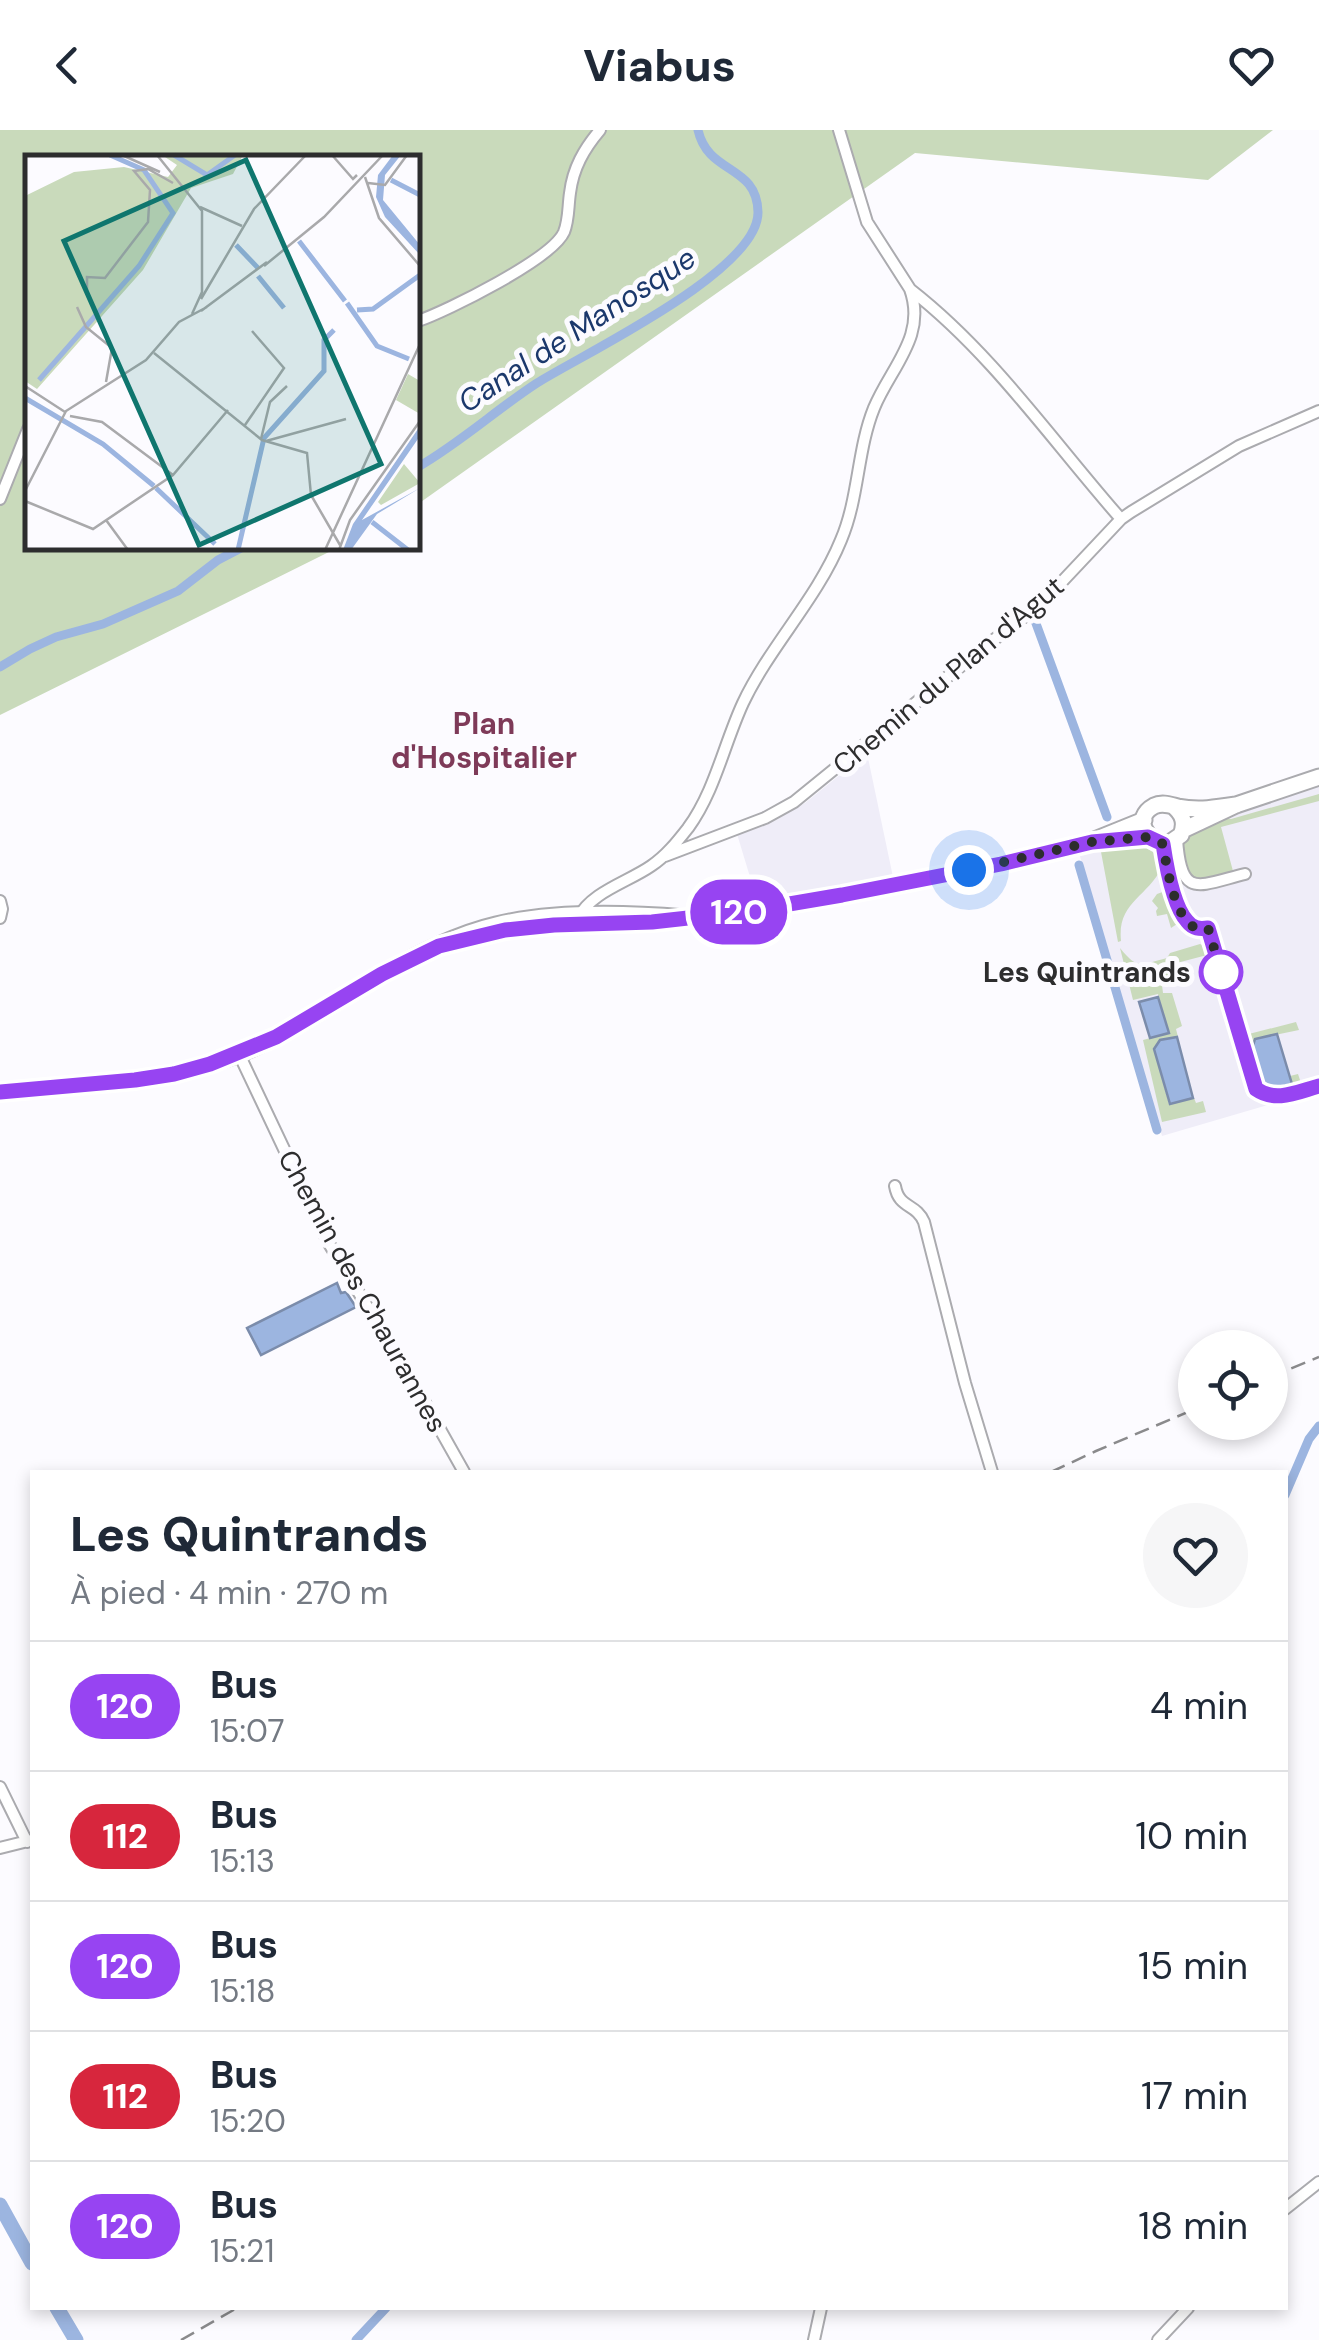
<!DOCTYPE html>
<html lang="fr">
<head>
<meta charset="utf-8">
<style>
  :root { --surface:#fff; --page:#f6f6f7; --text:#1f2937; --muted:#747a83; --line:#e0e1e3 }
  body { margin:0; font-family:"DM Sans",sans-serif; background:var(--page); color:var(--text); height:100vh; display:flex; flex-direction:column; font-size:38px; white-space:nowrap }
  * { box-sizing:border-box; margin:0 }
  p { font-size:32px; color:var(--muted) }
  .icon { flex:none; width:55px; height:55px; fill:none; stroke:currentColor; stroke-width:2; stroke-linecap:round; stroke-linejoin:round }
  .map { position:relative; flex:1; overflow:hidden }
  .details { position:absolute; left:30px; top:1340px; width:1258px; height:840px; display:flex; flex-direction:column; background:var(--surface); border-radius:0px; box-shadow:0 5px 15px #0003 }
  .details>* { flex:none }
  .badge { padding:0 20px; border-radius:32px; font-size:35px; line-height:65px }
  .controls { position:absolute; left:1178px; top:1200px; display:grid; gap:20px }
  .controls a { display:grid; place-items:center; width:110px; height:110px; border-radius:50%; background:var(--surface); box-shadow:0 5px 15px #0003; font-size:50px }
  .you { position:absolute; width:50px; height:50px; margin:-25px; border:8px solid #fff; border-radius:50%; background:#1a73e8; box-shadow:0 0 0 15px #1a73e833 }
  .map>.badge { position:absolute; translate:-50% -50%; box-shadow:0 0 0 5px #fff }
  .round { display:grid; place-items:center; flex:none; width:105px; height:105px; border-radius:52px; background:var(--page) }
  .head { display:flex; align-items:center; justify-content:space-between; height:170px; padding:0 40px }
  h1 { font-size:48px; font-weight:800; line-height:75px }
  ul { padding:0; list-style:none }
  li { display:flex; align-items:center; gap:30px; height:130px; padding:0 40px; border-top:2px solid var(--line) }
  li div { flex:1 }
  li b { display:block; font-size:38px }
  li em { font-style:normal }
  li .badge { min-width:110px; font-weight:700; text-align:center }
  header { display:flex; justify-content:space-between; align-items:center; height:130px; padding:0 40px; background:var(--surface); font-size:45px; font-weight:800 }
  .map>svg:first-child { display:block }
  .built { fill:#efedf8 }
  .green { fill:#c9dabb }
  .water { fill:#9cb5e0; stroke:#7b8cab; stroke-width:2.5 }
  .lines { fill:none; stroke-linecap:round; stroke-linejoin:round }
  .canal { stroke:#9cb5e0; stroke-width:9 }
  .river { stroke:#9cb5e0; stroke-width:15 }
  .minor-casing { stroke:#ababaf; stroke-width:14 }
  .primary-casing { stroke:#ababaf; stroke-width:19 }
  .minor { stroke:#fff; stroke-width:10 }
  .primary { stroke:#fff; stroke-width:15 }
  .rail { stroke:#8a8a8c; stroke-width:2.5; stroke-dasharray:15 8; stroke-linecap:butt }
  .line-casing { stroke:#fff; stroke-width:22 }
  .line { stroke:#9744f2; stroke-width:15 }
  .walk { stroke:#2d2d2e; stroke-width:10; stroke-dasharray:0 18 }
  .stop-dot { fill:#fff; stroke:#9744f2; stroke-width:5 }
  .labels { text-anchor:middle; stroke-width:10; stroke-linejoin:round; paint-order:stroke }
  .street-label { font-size:28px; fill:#2d2d2e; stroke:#fcfbff }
  .stop-label { font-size:28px; font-weight:bold; fill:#2d2d2e; stroke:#fcfbff; text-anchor:end }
  .water-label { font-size:30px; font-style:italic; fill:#1b386c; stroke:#fcfbff }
  .neighbourhood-label { font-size:30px; font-weight:bold; fill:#7e3a58; stroke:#fcfbff }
  .inset-river { fill:none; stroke:#9cb5e0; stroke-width:5 }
  .inset-road { fill:none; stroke:#a9a9ab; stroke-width:2.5 }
  .view { fill:#0f766e; fill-opacity:0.15; stroke:#0f766e; stroke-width:5 }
  .inset-edge { fill:none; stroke:#2d2d2e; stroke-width:5 }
</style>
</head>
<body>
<header><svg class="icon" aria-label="back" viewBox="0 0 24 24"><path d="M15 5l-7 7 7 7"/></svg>Viabus<svg class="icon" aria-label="heart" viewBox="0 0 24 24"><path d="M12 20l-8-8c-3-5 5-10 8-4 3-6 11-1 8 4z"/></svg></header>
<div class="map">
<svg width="1319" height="2210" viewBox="0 0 1319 2210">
  <rect width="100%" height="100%" fill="#fcfbff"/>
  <path class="built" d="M867 623 893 747 814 763 757 770 737 704 776 690 805 673Z
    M1319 655V960L1162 1006 1079 723 1133 715 1160 720 1225 683Z"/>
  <path class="green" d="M0 0H1273L1208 50 915 23 418 374V28H28V418H337L0 585Z
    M1319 664V671L1221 697 1233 741 1198 750 1186 740C1184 733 1181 723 1183 716 1187 700 1217 687 1231 689Z
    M1143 716 1156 724 1162 737C1147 768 1117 772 1121 811L1118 812 1101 722 1122 717Z
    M1168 760 1171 763 1169 776 1177 794 1171 798 1167 784 1157 786 1156 781 1158 778 1152 771 1157 764Z
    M1200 814 1209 818 1211 824 1169 835 1170 845 1161 847 1163 863H1172L1182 896 1176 899 1178 907 1160 910 1154 919 1169 974 1194 968 1196 973 1203 971 1206 982 1162 992 1143 910 1169 903 1158 864 1133 870 1120 818C1138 840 1139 835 1167 828L1170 823Z
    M1296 892 1299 900 1255 909 1252 919 1264 958 1272 961 1292 955 1290 946 1298 944 1301 953 1319 948V950C1258 967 1260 974 1244 910L1245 905Z"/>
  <path class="water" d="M1158 867 1169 903 1150 908 1139 872Z
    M1277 904 1292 954 1273 959 1264 957 1252 919 1255 909Z
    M1177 907 1193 968 1170 974 1154 919 1160 910Z
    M337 1153 341 1163 346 1162 356 1177 261 1225 247 1198Z"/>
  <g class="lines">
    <path class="canal" d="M418 337C460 313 497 279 537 253 583 224 759 141 758 82 757 34 708 45 698 0
      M1034 488 1107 687
      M0 537 30 519 56 507 103 494 178 461 218 430 241 418
      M1079 735 1157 1000
      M1285 1365 1309 1309 1319 1296
      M356 2210 386 2178"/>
    <path class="river" d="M0 2075 32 2133
      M57 2178 76 2210"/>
    <defs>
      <path id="minor" d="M911 160C993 224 1053 312 1121 389
        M418 191C447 181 552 129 564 102 569 90 568 76 570 63 573 38 584 19 600 0
        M0 369 28 299
        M1177 709C1181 769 1197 756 1245 744
        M1163 714C1166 734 1173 776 1186 791 1193 799 1199 799 1208 798
        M665 726 765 688 794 672 983 518 1041 474 1121 389 1131 382 1239 316 1319 281
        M0 771 2 779 0 788
        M578 788C591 762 628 752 651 736 666 726 677 712 688 698 715 661 724 614 743 573 770 516 817 469 841 410 859 368 857 320 874 278 891 237 927 206 910 159L867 92 839 0
        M239 924 328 1112 415 1255 464 1342
        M895 1056C899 1079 916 1073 924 1092L965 1253 992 1342
        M0 1657 27 1712
        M0 1718 32 1710
        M1285 2079 1319 2052
        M814 2210 821 2178
        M1158 2210 1188 2178"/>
      <path id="primary" d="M1173 676C1183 684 1186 693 1181 705L1168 714C1146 713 1132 688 1154 676 1162 672 1170 675 1178 677 1198 681 1217 678 1236 675
        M1183 700 1236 675 1319 647
        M675 789 742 782 842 765 1001 734 1092 711 1144 690
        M0 962C80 955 163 954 239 924 291 903 336 871 385 843 419 824 457 804 496 795 554 781 625 783 685 788"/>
    </defs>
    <use href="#minor" class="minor-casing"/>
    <use href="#primary" class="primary-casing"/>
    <use href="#minor" class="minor"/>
    <use href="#primary" class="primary"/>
    <path class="rail" d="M1270 1247 1319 1227
      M1051 1342 1096 1321 1195 1279
      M181 2210 237 2178"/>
  </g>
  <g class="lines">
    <defs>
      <path id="line" d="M0 962 135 950 174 944 210 934 276 907 382 844 439 816 505 800 554 795 652 792 742 782 842 765 1001 734 1092 712 1148 707 1163 714C1166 734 1173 776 1187 791 1193 799 1200 799 1208 798L1256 959C1276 973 1297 962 1319 956"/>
    </defs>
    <use href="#line" class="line-casing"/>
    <use href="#line" class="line"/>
    <path class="walk" d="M969 740 1092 712 1148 707 1163 714C1166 734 1173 776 1187 791 1193 799 1200 799 1208 798L1221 842"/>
  </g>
  <circle class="stop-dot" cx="1221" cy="842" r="20"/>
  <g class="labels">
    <g class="street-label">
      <text transform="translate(948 545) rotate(-40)" y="10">Chemin du Plan d'Agut</text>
      <text transform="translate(363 1161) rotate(61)" y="10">Chemin des Chaurannes</text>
    </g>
    <g class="stop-label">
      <text x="1191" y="852">Les Quintrands</text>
    </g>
    <g class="water-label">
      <text transform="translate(577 200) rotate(-33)" y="10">Canal de Manosque</text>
    </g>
    <g class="neighbourhood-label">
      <text x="484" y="604">Plan<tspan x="484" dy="34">d'Hospitalier</tspan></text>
    </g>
  </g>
  <g transform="translate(25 25)">
    <rect width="395" height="395" fill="#fcfbff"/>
    <path d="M137 0H218L208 19 166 33 118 115 12 234 0 226V41L49 17 99 12 143 22 152 10ZM383 219 395 226V259L371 245ZM379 309 395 328 356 350 353 347Z" fill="#c9dabb"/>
    <path d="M368 0H376L360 20 358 45 395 90V100L360 62 351 42 353 20ZM395 271V281L337 365 395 333 352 359 326 395H318L328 369Z" fill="#9cb5e0"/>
    <path class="inset-river" d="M149 0 182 20 210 0M366 25 395 40M274 86 320 146M211 90 233 113M233 121 259 153M322 148 352 191 384 204M332 155 348 154 395 120M14 225 114 111 148 58 119 15 85 0M0 243 78 289 129 331M131 333 190 389M347 367 383 395M213 395 239 283 299 216V185L309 175"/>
    <path class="inset-road" d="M97 0 135 17M132 0 177 56V137L167 159M307 0 328 24 332 20M340 22 354 63 395 111M343 28 360 30 382 0M175 52 217 71M239 111 299 62 358 0M62 137V122L80 123 123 67 125 35 109 16 123 14 148 28M176 144 229 54 281 0M52 152 61 172 87 193 81 227M176 156 242 107M129 198 237 285 282 298 286 340 315 390M0 231 40 257M45 261 77 267 148 320M220 270 259 213 227 176M236 284 245 247 262 231M241 286 321 264M0 336 41 256 121 205 154 167 182 152M0 346 68 374 148 320 203 255M81 365 103 395M300 395 395 189M314 395 325 365 395 266"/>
    <path class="view" d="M221 5 356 309 174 390 39 86Z"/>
    <rect width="395" height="395" class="inset-edge"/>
  </g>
</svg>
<div class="controls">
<a><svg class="icon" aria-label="locate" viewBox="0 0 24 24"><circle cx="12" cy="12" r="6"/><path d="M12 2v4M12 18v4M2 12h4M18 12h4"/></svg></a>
</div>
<div class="you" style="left:969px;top:740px"></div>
<b class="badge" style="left:739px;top:782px;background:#9744f2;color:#fff">120</b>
<section class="details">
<div class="head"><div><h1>Les Quintrands</h1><p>À pied · 4 min · 270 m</p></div><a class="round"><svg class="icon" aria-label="heart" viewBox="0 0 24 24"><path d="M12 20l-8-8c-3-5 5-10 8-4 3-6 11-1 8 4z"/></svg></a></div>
<ul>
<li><span class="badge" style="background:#9744f2;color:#fff">120</span><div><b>Bus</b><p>15:07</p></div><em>4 min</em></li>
<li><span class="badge" style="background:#d7263d;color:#fff">112</span><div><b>Bus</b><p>15:13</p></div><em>10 min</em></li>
<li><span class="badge" style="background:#9744f2;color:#fff">120</span><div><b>Bus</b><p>15:18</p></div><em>15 min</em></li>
<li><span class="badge" style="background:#d7263d;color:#fff">112</span><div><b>Bus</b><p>15:20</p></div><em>17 min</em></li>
<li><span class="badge" style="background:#9744f2;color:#fff">120</span><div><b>Bus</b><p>15:21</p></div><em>18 min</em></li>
</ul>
</section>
</div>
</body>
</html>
